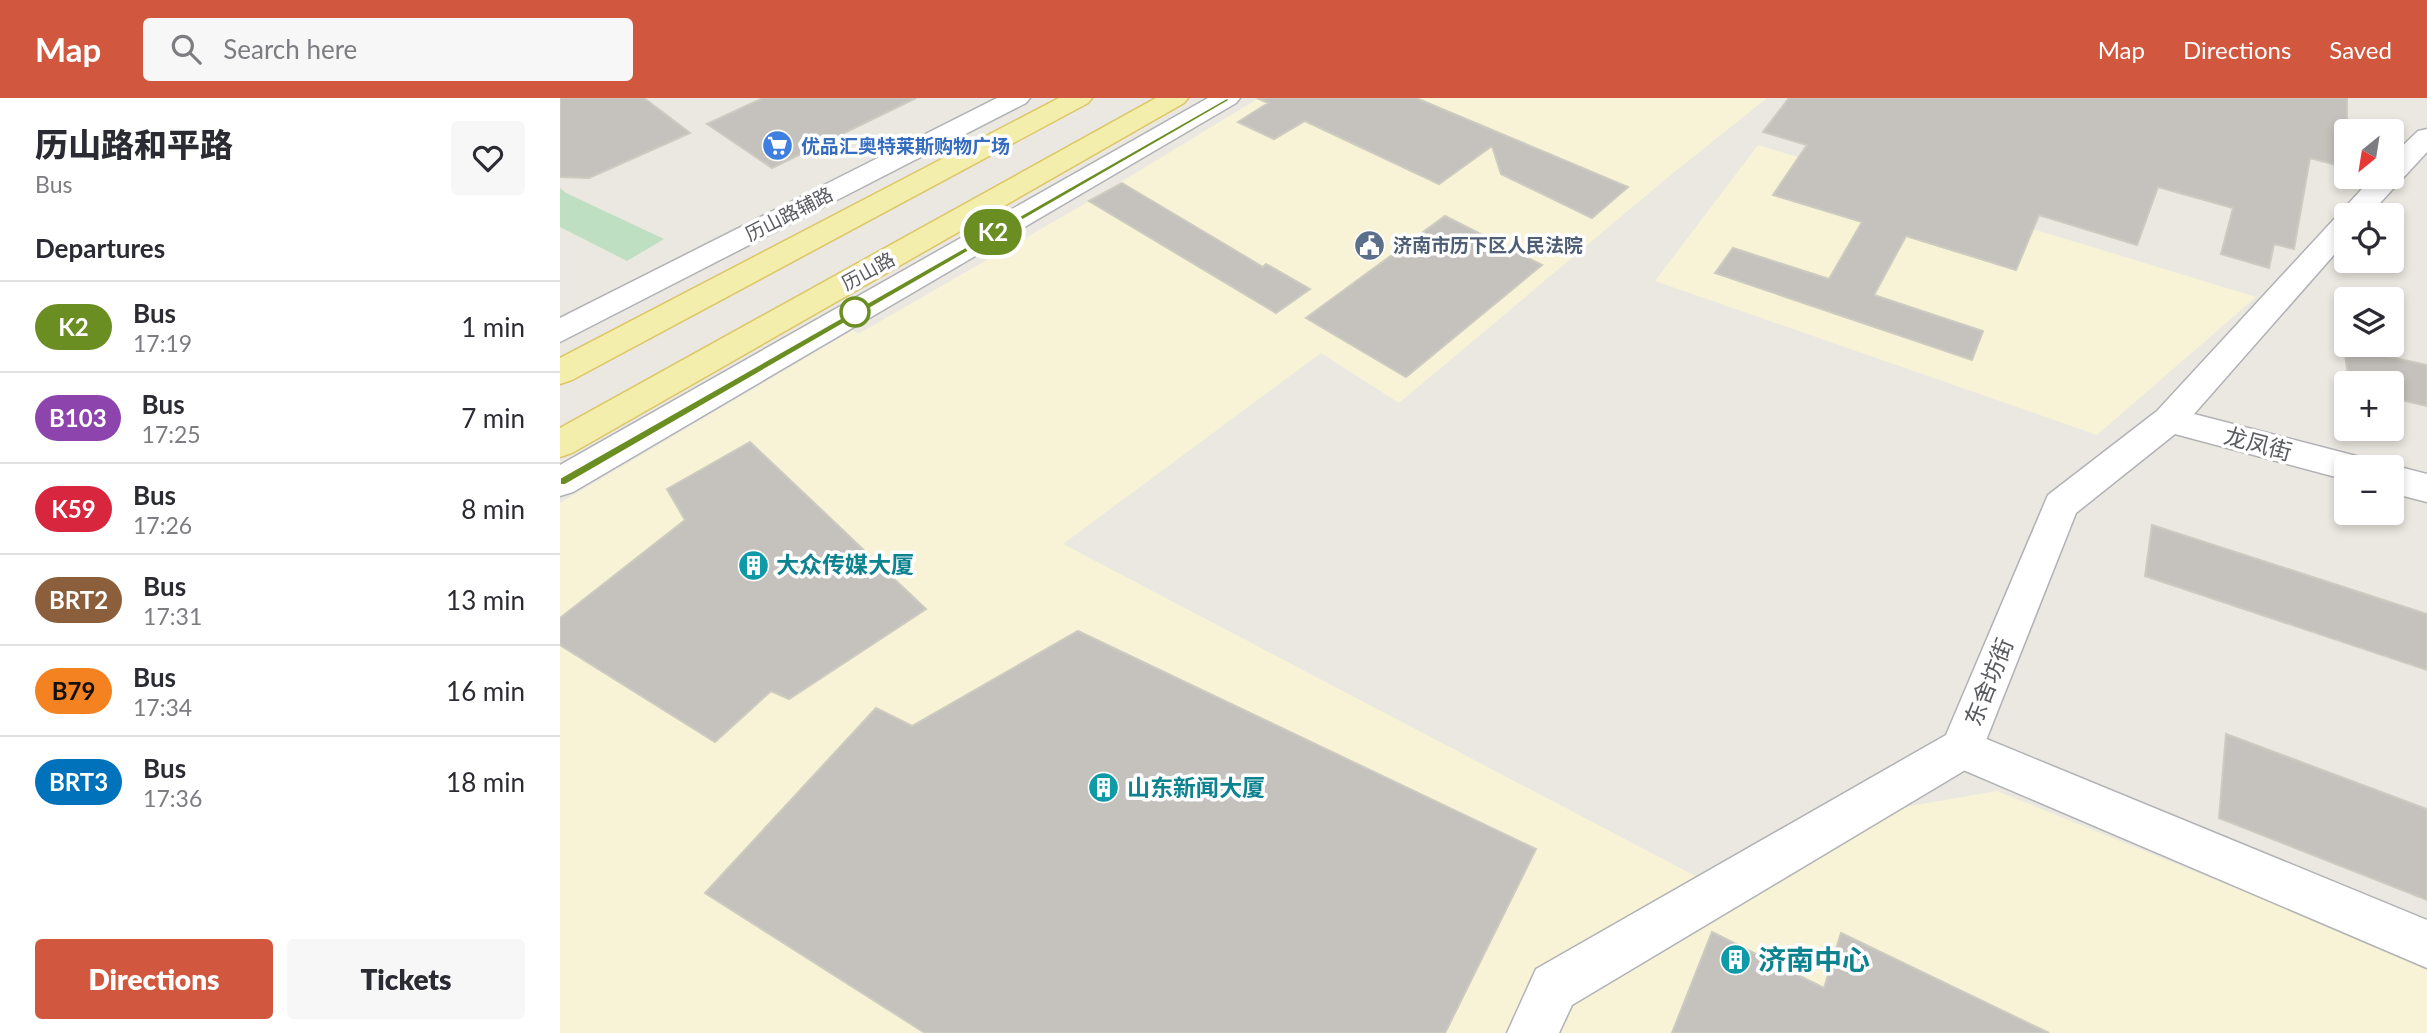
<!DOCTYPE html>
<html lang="en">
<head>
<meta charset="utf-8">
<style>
  :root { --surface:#fff; --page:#f7f7f7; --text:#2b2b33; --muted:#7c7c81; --line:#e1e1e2; --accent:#d1573f }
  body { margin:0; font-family:Lato,"Noto Sans SC",sans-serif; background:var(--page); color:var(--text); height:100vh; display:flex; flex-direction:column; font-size:26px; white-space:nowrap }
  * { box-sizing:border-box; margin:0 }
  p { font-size:23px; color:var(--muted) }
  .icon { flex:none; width:38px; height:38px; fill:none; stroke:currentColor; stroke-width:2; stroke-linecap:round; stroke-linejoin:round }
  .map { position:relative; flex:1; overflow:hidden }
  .side { display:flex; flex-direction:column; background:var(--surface); width:560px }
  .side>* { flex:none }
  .badge { padding:0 14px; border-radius:23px; font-size:24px; line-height:46px }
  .needle { width:46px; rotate:210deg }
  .buttons { position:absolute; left:1774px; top:21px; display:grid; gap:14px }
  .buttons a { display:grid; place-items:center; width:70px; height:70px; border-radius:7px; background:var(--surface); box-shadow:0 4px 10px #0003; font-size:35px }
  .map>.badge { position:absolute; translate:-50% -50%; box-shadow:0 0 0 4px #fff }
  h2 { padding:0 35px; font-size:26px; line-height:63px }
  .round { display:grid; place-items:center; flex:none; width:74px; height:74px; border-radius:7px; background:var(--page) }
  .head { display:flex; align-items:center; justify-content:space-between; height:119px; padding:0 35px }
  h1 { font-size:33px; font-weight:800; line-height:52px }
  .primary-button { display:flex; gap:14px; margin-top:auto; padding:14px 35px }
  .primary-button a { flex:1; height:80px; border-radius:7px; background:var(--accent); color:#fff; font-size:28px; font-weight:800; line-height:80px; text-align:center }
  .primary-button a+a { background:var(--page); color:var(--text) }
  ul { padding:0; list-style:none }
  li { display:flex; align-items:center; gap:21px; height:91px; padding:0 35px; border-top:2px solid var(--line) }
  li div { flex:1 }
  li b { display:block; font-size:26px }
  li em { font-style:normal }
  li .badge { min-width:77px; font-weight:700; text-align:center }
  header { display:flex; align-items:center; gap:42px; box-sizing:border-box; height:98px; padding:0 35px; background:var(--accent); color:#fff }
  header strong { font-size:33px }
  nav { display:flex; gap:38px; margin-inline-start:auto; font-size:24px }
  .search { width:490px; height:63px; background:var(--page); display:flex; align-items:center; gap:18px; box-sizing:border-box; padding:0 24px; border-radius:7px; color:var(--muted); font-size:26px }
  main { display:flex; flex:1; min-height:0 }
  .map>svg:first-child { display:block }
  .commercial { fill:#f8f3d7 }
  .green { fill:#bfdfc2 }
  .building { fill:#c5c2bd; stroke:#cdcac0; stroke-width:2 }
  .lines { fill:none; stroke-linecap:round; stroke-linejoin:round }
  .minor-casing { stroke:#b1b2b6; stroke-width:3 }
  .tertiary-casing { stroke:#b1b2b6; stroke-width:3 }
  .primary-casing { stroke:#ddc666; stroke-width:3 }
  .minor { fill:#fff; fill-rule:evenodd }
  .tertiary { fill:#fff; fill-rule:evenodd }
  .primary { fill:#f3eeac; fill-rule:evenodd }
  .line { fill:#6b8e23; stroke:#fff; stroke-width:2 }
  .stop-dot { fill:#fff; stroke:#6b8e23; stroke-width:3.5 }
  .labels { text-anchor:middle; stroke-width:7; stroke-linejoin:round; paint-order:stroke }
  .far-shop-label { font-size:19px; font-weight:bold; fill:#366cbe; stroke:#fff; text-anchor:start }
  .far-street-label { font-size:19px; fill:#595b5f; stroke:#fff }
  .far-service-label { font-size:19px; font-weight:bold; fill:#4e5e75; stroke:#fff; text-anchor:start }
  .street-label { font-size:23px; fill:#595b5f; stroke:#fff }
  .culture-label { font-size:23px; font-weight:bold; fill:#0d838f; stroke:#fff; text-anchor:start }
  .near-culture-label { font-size:28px; font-weight:bold; fill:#0d838f; stroke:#fff; text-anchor:start }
</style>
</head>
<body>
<header>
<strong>Map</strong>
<div class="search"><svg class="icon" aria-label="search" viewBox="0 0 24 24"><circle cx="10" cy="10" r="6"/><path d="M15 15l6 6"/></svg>Search here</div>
<nav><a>Map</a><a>Directions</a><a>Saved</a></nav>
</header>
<main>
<section class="side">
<div class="head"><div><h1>历山路和平路</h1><p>Bus</p></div><a class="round"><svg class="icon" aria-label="heart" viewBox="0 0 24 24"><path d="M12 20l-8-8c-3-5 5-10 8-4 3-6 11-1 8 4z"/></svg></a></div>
<h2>Departures</h2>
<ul>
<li><span class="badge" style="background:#6b8e23;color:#fff">K2</span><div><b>Bus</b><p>17:19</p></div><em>1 min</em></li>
<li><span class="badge" style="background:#8e44ad;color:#fff">B103</span><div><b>Bus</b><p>17:25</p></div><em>7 min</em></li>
<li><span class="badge" style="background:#d7263d;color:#fff">K59</span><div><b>Bus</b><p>17:26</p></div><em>8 min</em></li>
<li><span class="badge" style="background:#8b5e3c;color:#fff">BRT2</span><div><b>Bus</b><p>17:31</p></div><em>13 min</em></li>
<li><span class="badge" style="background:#f58220;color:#111">B79</span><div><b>Bus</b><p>17:34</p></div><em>16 min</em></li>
<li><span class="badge" style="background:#0072bc;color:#fff">BRT3</span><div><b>Bus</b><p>17:36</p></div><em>18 min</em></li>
</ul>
<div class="primary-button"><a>Directions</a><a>Tickets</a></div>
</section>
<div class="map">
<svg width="1867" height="935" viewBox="0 0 1867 935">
  <rect width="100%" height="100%" fill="#eae8e0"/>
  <path class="commercial" d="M699 0H1207L1107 80 839 305 761 255 503 446 1179 801 1321 713 1437 693 1867 868V935H0V405L293 232 298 236 526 105Z
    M1198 47 1696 199 1537 337 1095 183Z"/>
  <path class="green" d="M0 90 6 95 104 141 67 163 0 129Z"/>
  <path class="building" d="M0 0H84L130 35 29 80 0 79Z
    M203 0H356L212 70 147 26Z
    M697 0H856L1068 89 1032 120 941 76 932 48 879 86 745 23 714 41 678 24 708 5Z
    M1229 0H1787V70L1750 60 1734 151 1714 146 1709 170 1661 156 1673 110 1598 89 1577 147 1479 117 1456 172 1346 138 1314 197 1423 233 1412 262 1155 175 1173 150 1269 181 1302 124 1213 97 1247 47 1203 34Z
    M562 85 703 169 706 166 750 191 716 215 529 103Z
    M885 118 982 167 846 279 746 220Z
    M1784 249 1867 267V308L1832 300V285H1789Z
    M190 344 366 511 229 601 211 593 155 644 0 547V520L125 422 107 391Z
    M1592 427 1867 516V572L1585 478Z
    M518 533 976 751 885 935H365L145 795 316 610 352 628Z
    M1666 636 1867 711V802L1659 720Z
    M1152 834 1264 890 1281 835 1489 935H1112Z"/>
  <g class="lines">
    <defs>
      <path id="minor" d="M1402 631 1867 822V870L1387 665 1380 651 1387 637Z"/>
      <path id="tertiary" d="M437 0H470L466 5 0 244V220Z
        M648 0H680L676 5 13 394 0 398V367Z
        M1867 31V54L1809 117H1787V142L1634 316 1800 359 1805 369H1787V382L1615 336 1516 415 1417 665 1012 907 999 935H947L976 871 1386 637 1488 397 1597 313 1813 79H1832V58L1858 33Z
        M1832 367 1867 376V404L1832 395V369H1826Z"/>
      <path id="primary" d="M499 0H532L528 5 12 282 0 286V260Z
        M596 0H628L624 5 12 355 0 359V330Z"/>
    </defs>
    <use href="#minor" class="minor-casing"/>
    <use href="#tertiary" class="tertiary-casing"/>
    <use href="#primary" class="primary-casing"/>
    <use href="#minor" class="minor"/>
    <use href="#tertiary" class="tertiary"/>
    <use href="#primary" class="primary"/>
  </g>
  <path class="line" d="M667 0 670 2 5 387H0V380Z"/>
  <defs>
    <symbol id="supermarket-disc" viewBox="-11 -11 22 22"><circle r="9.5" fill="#3f7fe0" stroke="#fff"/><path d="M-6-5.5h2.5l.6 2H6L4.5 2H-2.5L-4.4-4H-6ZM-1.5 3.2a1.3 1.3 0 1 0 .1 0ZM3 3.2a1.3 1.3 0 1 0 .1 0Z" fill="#fff"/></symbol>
    <symbol id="civic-disc" viewBox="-11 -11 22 22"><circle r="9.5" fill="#5c6f8a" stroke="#fff"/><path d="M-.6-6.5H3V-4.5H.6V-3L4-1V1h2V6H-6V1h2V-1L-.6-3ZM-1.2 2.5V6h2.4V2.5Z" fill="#fff"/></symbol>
    <symbol id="building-disc" viewBox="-11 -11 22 22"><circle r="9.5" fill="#0f9aa8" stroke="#fff"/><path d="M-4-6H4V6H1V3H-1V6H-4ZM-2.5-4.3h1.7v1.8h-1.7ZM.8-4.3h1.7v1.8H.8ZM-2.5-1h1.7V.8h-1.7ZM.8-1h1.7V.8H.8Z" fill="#fff"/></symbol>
  </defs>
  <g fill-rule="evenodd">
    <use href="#supermarket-disc" x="200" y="30" width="35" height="35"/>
    <use href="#civic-disc" x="792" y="130" width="35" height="35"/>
    <use href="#building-disc" x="176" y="450" width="35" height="35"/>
    <use href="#building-disc" x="526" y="672" width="35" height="35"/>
    <use href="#building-disc" x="1158" y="844" width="35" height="35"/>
  </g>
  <circle class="stop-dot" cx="295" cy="214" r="14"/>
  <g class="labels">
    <g class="far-shop-label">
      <text x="241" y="55">优品汇奥特莱斯购物广场</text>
    </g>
    <g class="far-street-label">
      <text transform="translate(229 116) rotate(-27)" y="7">历山路辅路</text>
      <text transform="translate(308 173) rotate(-29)" y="7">历山路</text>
    </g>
    <g class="far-service-label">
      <text x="833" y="154">济南市历下区人民法院</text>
    </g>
    <g class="street-label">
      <text transform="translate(1698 346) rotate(15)" y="8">龙凤街</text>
      <text transform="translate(1429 584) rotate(-68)" y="8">东舍坊街</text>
    </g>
    <g class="culture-label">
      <text x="216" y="475">大众传媒大厦</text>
      <text x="567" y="698">山东新闻大厦</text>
    </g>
    <g class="near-culture-label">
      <text x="1198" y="872">济南中心</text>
    </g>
  </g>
</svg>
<div class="buttons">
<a><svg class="needle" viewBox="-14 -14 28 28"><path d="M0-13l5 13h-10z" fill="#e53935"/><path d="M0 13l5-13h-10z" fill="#7c7c81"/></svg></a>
<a><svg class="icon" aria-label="locate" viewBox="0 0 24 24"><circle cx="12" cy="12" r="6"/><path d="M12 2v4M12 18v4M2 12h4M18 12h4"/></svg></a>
<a><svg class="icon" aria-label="layers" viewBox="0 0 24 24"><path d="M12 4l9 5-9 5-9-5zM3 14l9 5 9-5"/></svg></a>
<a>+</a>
<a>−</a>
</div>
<b class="badge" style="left:433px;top:134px;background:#6b8e23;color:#fff">K2</b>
</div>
</main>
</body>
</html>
